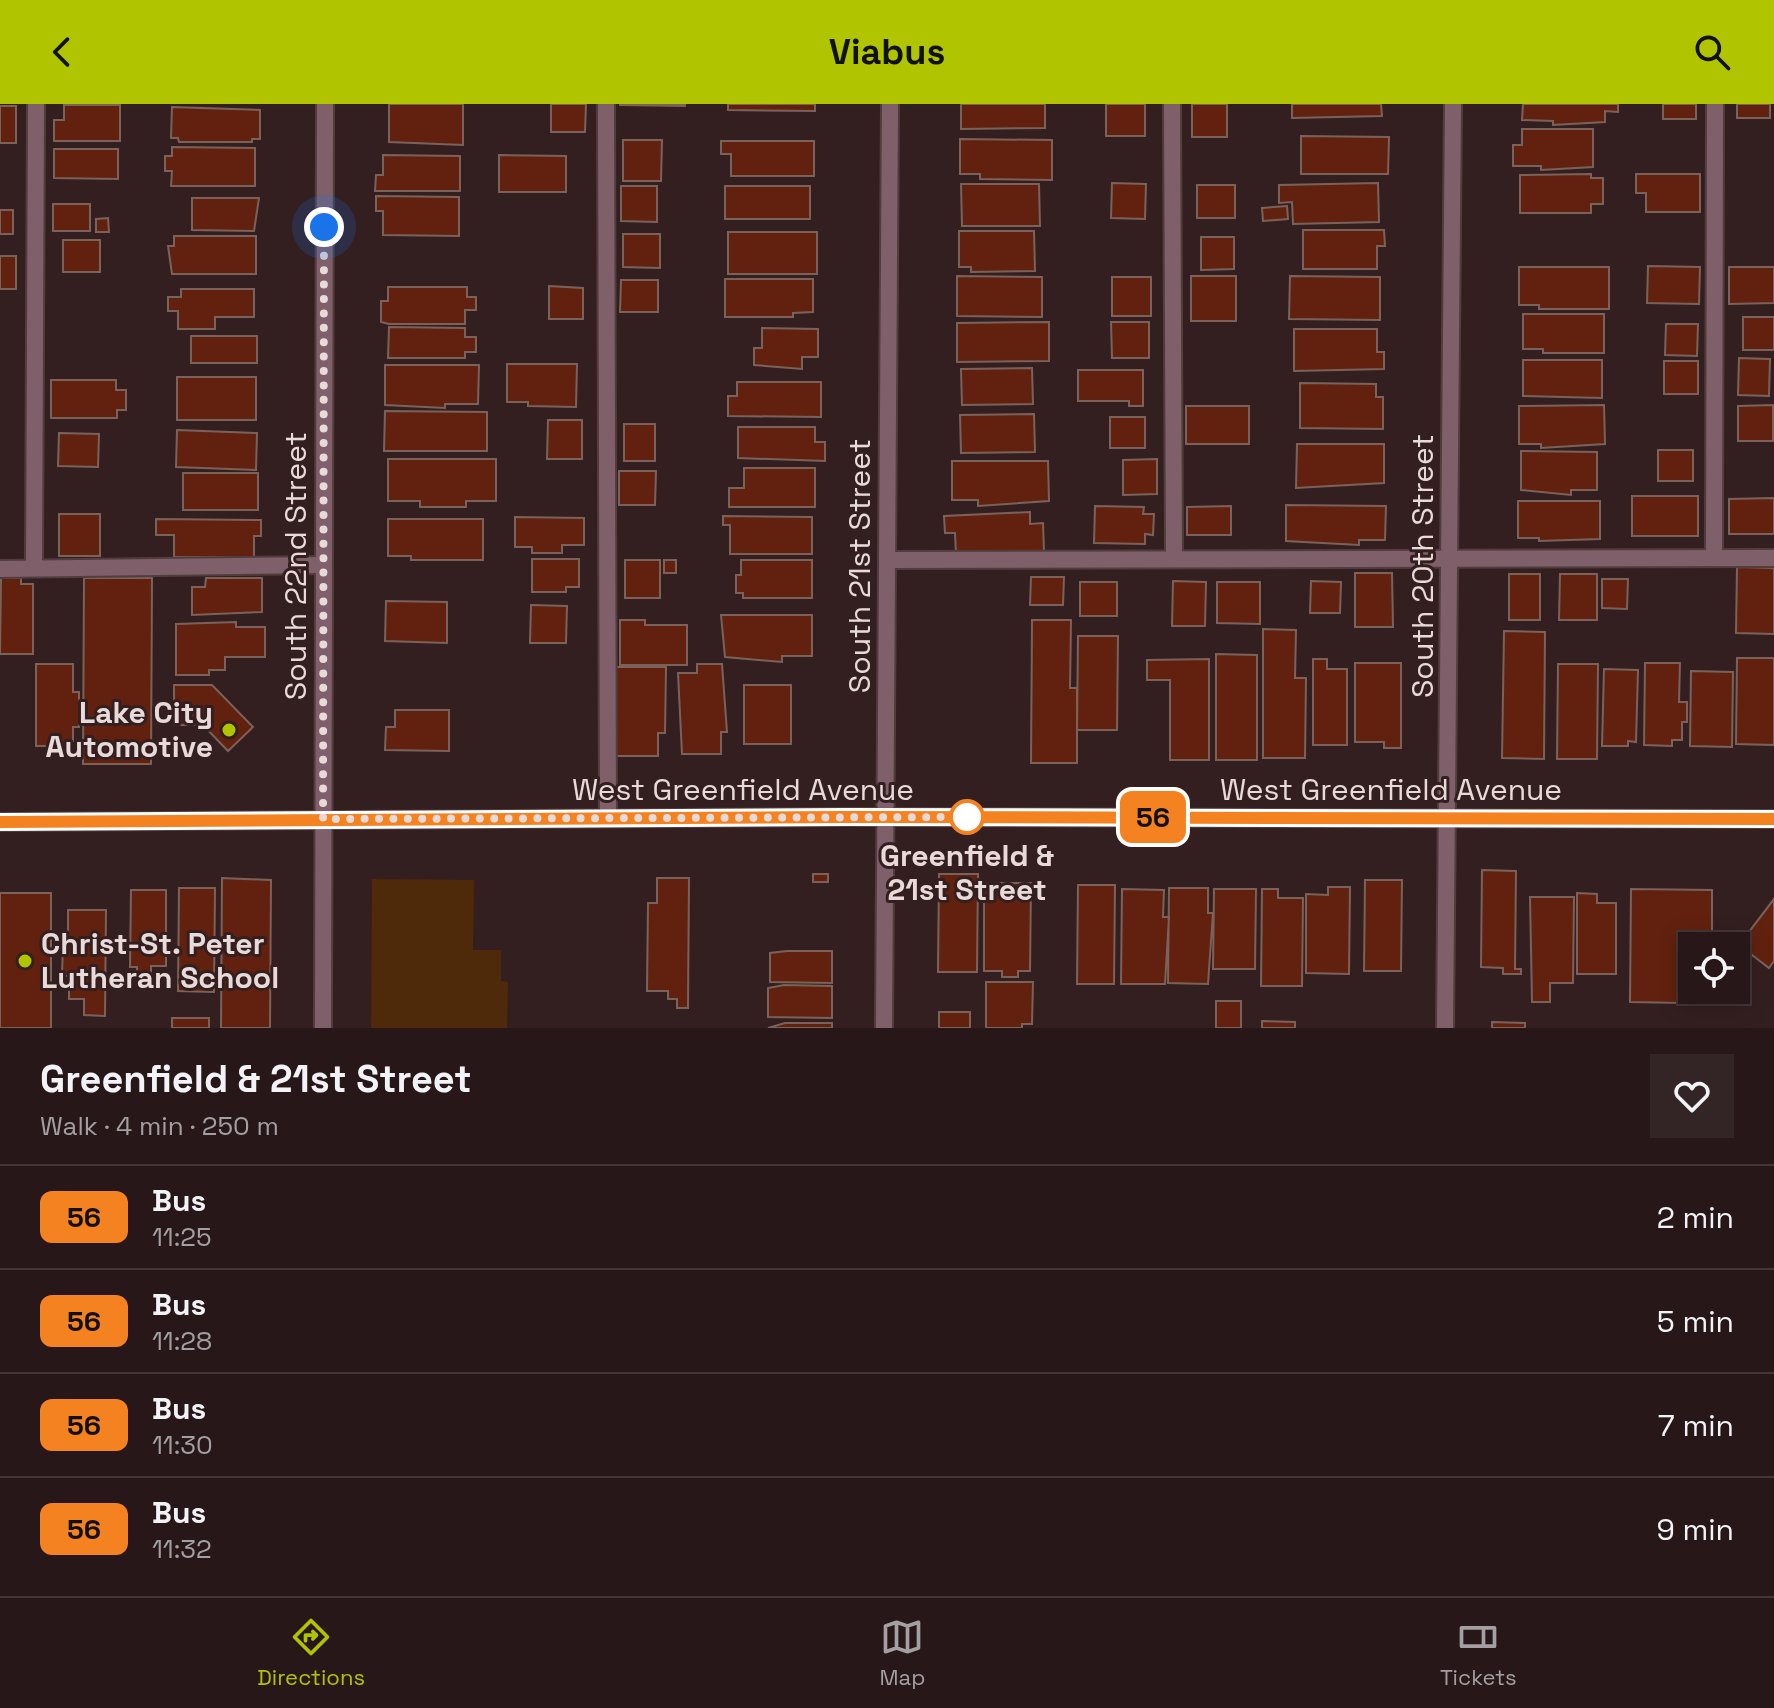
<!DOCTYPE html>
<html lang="en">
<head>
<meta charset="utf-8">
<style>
  :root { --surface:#271718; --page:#332425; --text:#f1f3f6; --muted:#a49fa2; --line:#433637; --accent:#b0c500 }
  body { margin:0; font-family:"Space Grotesk",sans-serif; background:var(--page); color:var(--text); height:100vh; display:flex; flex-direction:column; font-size:30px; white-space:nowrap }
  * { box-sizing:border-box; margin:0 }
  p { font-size:26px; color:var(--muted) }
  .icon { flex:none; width:44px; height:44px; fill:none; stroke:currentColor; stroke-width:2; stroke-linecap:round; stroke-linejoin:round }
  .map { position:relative; height:924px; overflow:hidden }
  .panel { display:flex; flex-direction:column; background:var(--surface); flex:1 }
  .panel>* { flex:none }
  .badge { padding:0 16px; border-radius:12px; font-size:28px; line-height:52px }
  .controls { position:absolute; left:1678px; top:828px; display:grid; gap:16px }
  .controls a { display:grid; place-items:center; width:72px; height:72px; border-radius:0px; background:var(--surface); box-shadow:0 4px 20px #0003,0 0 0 2px var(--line); font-size:40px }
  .you { position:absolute; width:40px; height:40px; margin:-20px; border:6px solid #fff; border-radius:50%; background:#1a73e8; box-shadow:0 0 0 12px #1a73e833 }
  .map>.badge { position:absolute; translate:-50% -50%; box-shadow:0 0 0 4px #fff }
  .round { display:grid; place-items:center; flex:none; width:84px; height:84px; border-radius:0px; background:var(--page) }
  .head { display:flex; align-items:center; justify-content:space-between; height:136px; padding:0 40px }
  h1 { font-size:38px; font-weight:700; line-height:60px }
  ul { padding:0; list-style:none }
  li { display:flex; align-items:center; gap:24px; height:104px; padding:0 40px; border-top:2px solid var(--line) }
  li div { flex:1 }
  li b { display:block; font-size:30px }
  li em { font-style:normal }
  li .badge { min-width:88px; font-weight:700; text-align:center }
  header { display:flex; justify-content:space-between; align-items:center; height:104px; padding:0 40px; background:var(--accent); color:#111; font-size:36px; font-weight:700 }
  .dock { display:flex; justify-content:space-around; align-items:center; height:112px; border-top:2px solid var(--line); background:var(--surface); font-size:22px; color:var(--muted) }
  .dock a { display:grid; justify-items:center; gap:4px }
  .dock .active { color:var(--accent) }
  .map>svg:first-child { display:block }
  .green { fill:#4e2a0a }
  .building { fill:#62210f; stroke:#7a625b; stroke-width:2 }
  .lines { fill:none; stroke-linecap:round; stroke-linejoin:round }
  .lane-casing { stroke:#513d3e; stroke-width:20 }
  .street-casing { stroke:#513d3e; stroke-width:20 }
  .secondary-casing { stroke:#513d3e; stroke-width:20 }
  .lane { stroke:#7f5f6a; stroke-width:16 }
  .street { stroke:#7f5f6a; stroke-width:16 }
  .secondary { stroke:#b27f92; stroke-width:16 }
  .line-casing { stroke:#fff; stroke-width:18 }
  .line { stroke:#f58220; stroke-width:12 }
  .walk { stroke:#e9dada; stroke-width:8; stroke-dasharray:0 14.4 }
  .poi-dot { fill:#b0c500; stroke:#341f20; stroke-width:3 }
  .stop-dot { fill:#fff; stroke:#f58220; stroke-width:4 }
  .labels { text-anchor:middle; stroke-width:6; stroke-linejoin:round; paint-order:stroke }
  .street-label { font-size:30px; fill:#e9dada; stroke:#341f20 }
  .poi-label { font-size:30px; font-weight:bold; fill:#e9dada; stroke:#341f20; text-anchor:end }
  .stop-label { font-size:30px; font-weight:bold; fill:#e9dada; stroke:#341f20 }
</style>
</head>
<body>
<header><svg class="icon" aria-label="back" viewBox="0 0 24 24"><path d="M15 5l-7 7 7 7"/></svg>Viabus<svg class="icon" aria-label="search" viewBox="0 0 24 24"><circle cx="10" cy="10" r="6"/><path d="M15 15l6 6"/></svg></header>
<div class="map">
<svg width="1774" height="924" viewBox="0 0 1774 924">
  <rect width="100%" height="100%" fill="#341f20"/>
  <path class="green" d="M372 775 474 776 473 846H501V877L508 878 507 924H371Z"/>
  <path class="building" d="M389 0H463V41L389 38Z
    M551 0H586L585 28H551Z
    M620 0H685V2L620 1Z
    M728 0H815V7L728 6Z
    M961 0H1045V24L961 25Z
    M1106 0H1145V32H1106Z
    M1192 0H1227V33H1192Z
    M1292 0H1381L1382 12 1292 14Z
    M1523 0H1618V8L1605 7V18L1553 21V17L1522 16Z
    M1663 0H1696V15H1663Z
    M1737 0H1770V14H1737Z
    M64 1H120V37H54V16H64Z
    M0 2H16V39H0Z
    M172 3 260 6V35H252V38H179L178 34H171Z
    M1522 25H1593V63L1541 66V62H1513V41H1522Z
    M1301 32 1389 33 1388 70H1301Z
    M960 35 1052 36V76L980 75V70H960Z
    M623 36H662L661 77H623Z
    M721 37H814V72H731V50H721Z
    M172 43 255 44V82H171L172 67H165V52H172Z
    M54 45H118V75L54 74Z
    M383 51 460 52V87H375L376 71H383Z
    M499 51 566 52V88H499Z
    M1591 70V74H1603V100H1591V109H1520V71Z
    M1636 70H1700V108H1646V89H1636Z
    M1112 79 1146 80 1145 115 1111 114Z
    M1378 79 1379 118 1293 120 1292 98 1279 99V81Z
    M961 80H1039L1040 122H962Z
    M1197 81H1235V114H1197Z
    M621 82H657V118L621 117Z
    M725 82H810V115H725Z
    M376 92 459 93V132L383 131V107H376Z
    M192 94H259L254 127 192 126Z
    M53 100H90V127H53Z
    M1287 102 1288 115 1263 117 1262 104Z
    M0 106H13V130H0Z
    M108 114 109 128H96V115Z
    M1303 126H1384L1385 142H1377V165H1303Z
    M959 127H1034L1035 167 971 168V163H959Z
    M728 128H817V170H728Z
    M623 130H660V164L623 163Z
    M174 132H256V170H172L168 142H174Z
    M1201 133H1234V165L1201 166Z
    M63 136H100V168H63Z
    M0 152H16V185H0Z
    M1648 162 1700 163 1699 200 1647 199Z
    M1519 163H1609V205H1539V201H1519Z
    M1729 163H1774V199L1729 200Z
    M957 172 1042 173V213L957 212Z
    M1191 172H1236V217H1191Z
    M1290 172 1380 173V216L1289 215Z
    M1112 173H1151V212H1112Z
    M725 175H813V208L793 209V213H725Z
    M621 176H658V208H620Z
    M549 182 583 184V215H549Z
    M388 183H467V193H476V206H465V220H389L381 218V197H388Z
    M181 185H254V213H215V225H178V207H168V193H181Z
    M1523 210H1604V249H1543V245H1523Z
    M1743 213H1774V246H1743Z
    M1049 218V257L957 258V219Z
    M1111 218H1149V254H1112Z
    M1666 220H1698L1697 252 1665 251Z
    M389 223 465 224V233H476V248H465V254H388Z
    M762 224 818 225V253H802V265L754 261V244H762Z
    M1294 225H1377V248H1384V265L1294 267Z
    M191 232H257V259H191Z
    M1739 254 1770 255 1769 292 1738 291Z
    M1523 256H1602V294L1523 292Z
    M1664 257H1698V290H1664Z
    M507 260H577L576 303 528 302V298H507Z
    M385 261H479L478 300H445V304L385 301Z
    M1032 264 1033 300 962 301 961 265Z
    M1078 266H1143V302H1129V297H1078Z
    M177 273H256V316H177Z
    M51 276H116V286H126V306H117V314H51Z
    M737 278H821V313L728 312V292H737Z
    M1300 279 1376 280V293H1383V325L1300 324Z
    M1604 301 1605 340 1541 344V340H1519V302Z
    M1773 301V337H1738V302Z
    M1186 302H1249V340H1186Z
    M385 307 487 308V347H384Z
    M1034 310 1035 348 961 349 960 311Z
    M1110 313H1145V344H1110Z
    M548 316H582V355H547Z
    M624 320H655V357H624Z
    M738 323H815V338H825V357L738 354Z
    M177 326 257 329 256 366 176 363Z
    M59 329 99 330 98 363 58 362Z
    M1297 340H1384V379L1296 384Z
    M1658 346H1693V377H1658Z
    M1521 347 1597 348V386H1571V391L1521 386Z
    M388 355H496V397H466V403H420V397H388Z
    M1157 355V390L1123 391V356Z
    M952 357H1048L1049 397 978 402V396H952Z
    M744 364H815V403H729V384H744Z
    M619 367H656L655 401H619Z
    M183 369H258V406H183Z
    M1632 392H1698V432H1632Z
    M1774 394V430H1729V395Z
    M1518 397H1600V435L1539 437V434H1518Z
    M1286 401 1386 402 1385 436H1359V441L1286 437Z
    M1095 402 1144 403 1143 410H1154L1153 431 1145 430V440L1094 439Z
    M1231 402V431H1187V403Z
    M1030 408V420L1043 419 1044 447 956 450 955 429H945L944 412Z
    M59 410H100V452H59Z
    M723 412 812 413V450H730V421H723Z
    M515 413 584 414V441H562V449H532V443H515Z
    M156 415 261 416V432H254V453H174V431H156Z
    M388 415H483V456H411V452H388Z
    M532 455H579V483H566V488H532Z
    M625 456H660V494H625Z
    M664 456H676V469H664Z
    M741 456H812V494H743V489H736V471H741Z
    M1737 463 1774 464V530L1736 529Z
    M1355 469H1392L1393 523H1355Z
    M1509 470H1540V516H1509Z
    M1560 470H1597V516H1559Z
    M1031 473H1064L1063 501H1030Z
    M1 474H21V480H33V550H0Z
    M84 474H152L151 660H83Z
    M206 474H262V508L192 511V483H205Z
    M1602 475H1628L1627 505 1602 504Z
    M1173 477 1206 478 1205 522H1172Z
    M1311 477 1341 478 1340 509H1310Z
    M1080 478H1117V512H1080Z
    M1217 478H1260V520L1217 519Z
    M386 497 447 498V539L385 537Z
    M531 501 567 502 566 539H530Z
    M721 511H812V552H782V558L725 553Z
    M620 516H645V521H687V561H620Z
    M1032 516H1071L1070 584H1077V659H1031Z
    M236 518V523H265V553H225V566H209V571H176V520Z
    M1263 525 1296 526 1295 574H1306L1305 654H1263Z
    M1504 527 1545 528 1544 655 1502 654Z
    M1078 532H1118L1117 626H1077Z
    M1216 550 1257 551V656H1216Z
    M1737 554H1774V641L1736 640Z
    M1209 555V656H1170V576H1147V556Z
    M1313 555H1327V565H1347V641H1313Z
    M1355 559H1401V644H1384V638H1355Z
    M1645 559H1680L1679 598H1687V618H1682V636H1672V642L1644 641Z
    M36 560H73V588H79V623H73V637H66V642H36Z
    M697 560H722L727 628H721V650H682L678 569H697Z
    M1558 560H1598L1597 655H1557Z
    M616 563H666L665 629H658V652H616Z
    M1604 565 1638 566 1636 638 1628 637V642H1602Z
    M1691 567 1733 568 1732 643 1690 642Z
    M174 581H212L253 623 228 647 203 621H174Z
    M744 581H791V640H744Z
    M395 606H449V647L385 646 386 623H395Z
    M1482 766 1516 767 1515 865H1521V870H1503V864L1481 863Z
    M813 770H828V778H813Z
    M939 770H978L977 868H938Z
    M222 774 271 776 270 924H221Z
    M657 774H689L688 904H677V895H668V887H647L648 799H657Z
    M1365 776H1402L1401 867H1364Z
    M984 779H1031L1030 867H1018V873H1002V867H984Z
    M1078 781H1115L1114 880H1077Z
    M1328 783H1350L1349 870 1306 869V790L1328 791Z
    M179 784H215L214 888 178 887Z
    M1169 784H1208V809H1213L1208 880 1168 879Z
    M1122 785 1164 786 1163 813H1169L1165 880H1121Z
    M1214 785H1256L1255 865H1213Z
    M1262 785H1278V794H1303L1302 882H1261Z
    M1631 785 1712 786V842H1692L1693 886 1684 899 1630 898Z
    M131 786H166V862H151V872H137V863H130Z
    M0 789H51V924H0Z
    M1577 789 1597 790V799H1616V870H1577Z
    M1530 793H1574L1573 879H1550V898H1532Z
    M1774 795V857L1769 864 1739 841Z
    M68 806H106L105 912 84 911V895H69V872H62L63 837H68Z
    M787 847H832V879L770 878V849Z
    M986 878H1033L1032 920H1022V924H986Z
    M784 881 832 882V914L768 913V884Z
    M1216 897H1241V924H1216Z
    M939 908H970V924H939Z
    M172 914H209V924H172Z
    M1262 917 1295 918V924H1262Z
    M1492 918 1525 919V924H1492Z
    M785 919H832V924H768Z"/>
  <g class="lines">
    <defs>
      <path id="lane" d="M606 0 608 714
        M1172 0 1174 455
        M1714 454 1715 0
        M888 456 1774 454
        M34 464 36 0
        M0 465 324 461"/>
      <path id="street" d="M323 924 325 0
        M884 924 890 0
        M1445 924 1453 0"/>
      <path id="secondary" d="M0 718 844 713 1774 715"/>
    </defs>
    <use href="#lane" class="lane-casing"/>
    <use href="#street" class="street-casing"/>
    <use href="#secondary" class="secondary-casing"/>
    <use href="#lane" class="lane"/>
    <use href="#street" class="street"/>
    <use href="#secondary" class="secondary"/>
  </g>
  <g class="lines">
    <defs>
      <path id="line" d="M0 718 844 713 1774 715"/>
    </defs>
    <use href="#line" class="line-casing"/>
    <use href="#line" class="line"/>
    <path class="walk" d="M324 123 323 715 967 713"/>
  </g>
  <g class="poi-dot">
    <circle cx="229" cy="626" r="8"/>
    <circle cx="25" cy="857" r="8"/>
  </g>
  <circle class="stop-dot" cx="967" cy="713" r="16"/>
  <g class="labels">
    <g class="street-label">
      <text transform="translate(296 462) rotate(-90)" y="10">South 22nd Street</text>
      <text transform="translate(860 462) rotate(-90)" y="10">South 21st Street</text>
      <text transform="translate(1423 462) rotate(-90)" y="10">South 20th Street</text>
      <text x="743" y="696">West Greenfield Avenue</text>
      <text x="1391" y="696">West Greenfield Avenue</text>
    </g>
    <g class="poi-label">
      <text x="213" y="619">Lake City<tspan x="213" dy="34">Automotive</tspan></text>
      <text x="41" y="850" text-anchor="start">Christ-St. Peter<tspan x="41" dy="34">Lutheran School</tspan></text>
    </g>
    <g class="stop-label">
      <text x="967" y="762">Greenfield &amp;<tspan x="967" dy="34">21st Street</tspan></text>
    </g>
  </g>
</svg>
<div class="controls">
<a><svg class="icon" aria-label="locate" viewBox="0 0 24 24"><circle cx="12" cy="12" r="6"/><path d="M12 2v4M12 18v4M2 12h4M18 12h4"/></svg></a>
</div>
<div class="you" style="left:324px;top:123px"></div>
<b class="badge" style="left:1153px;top:713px;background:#f58220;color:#111">56</b>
</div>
<section class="panel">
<div class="head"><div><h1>Greenfield &amp; 21st Street</h1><p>Walk · 4 min · 250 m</p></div><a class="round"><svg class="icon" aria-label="heart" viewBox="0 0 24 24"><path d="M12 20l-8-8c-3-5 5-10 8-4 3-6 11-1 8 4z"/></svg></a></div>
<ul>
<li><span class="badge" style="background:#f58220;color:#111">56</span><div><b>Bus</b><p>11:25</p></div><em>2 min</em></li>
<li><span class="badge" style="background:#f58220;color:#111">56</span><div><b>Bus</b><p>11:28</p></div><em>5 min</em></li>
<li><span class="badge" style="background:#f58220;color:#111">56</span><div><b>Bus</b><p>11:30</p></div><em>7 min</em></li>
<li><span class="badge" style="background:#f58220;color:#111">56</span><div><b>Bus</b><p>11:32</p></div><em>9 min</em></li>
</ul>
</section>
<nav class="dock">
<a class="active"><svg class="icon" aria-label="directions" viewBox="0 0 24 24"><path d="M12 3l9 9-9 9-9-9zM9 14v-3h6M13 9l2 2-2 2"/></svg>Directions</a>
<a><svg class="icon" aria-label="map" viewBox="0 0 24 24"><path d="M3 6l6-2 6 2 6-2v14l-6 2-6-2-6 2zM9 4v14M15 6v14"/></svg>Map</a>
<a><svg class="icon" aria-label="tickets" viewBox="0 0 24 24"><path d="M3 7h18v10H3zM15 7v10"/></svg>Tickets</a>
</nav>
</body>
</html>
